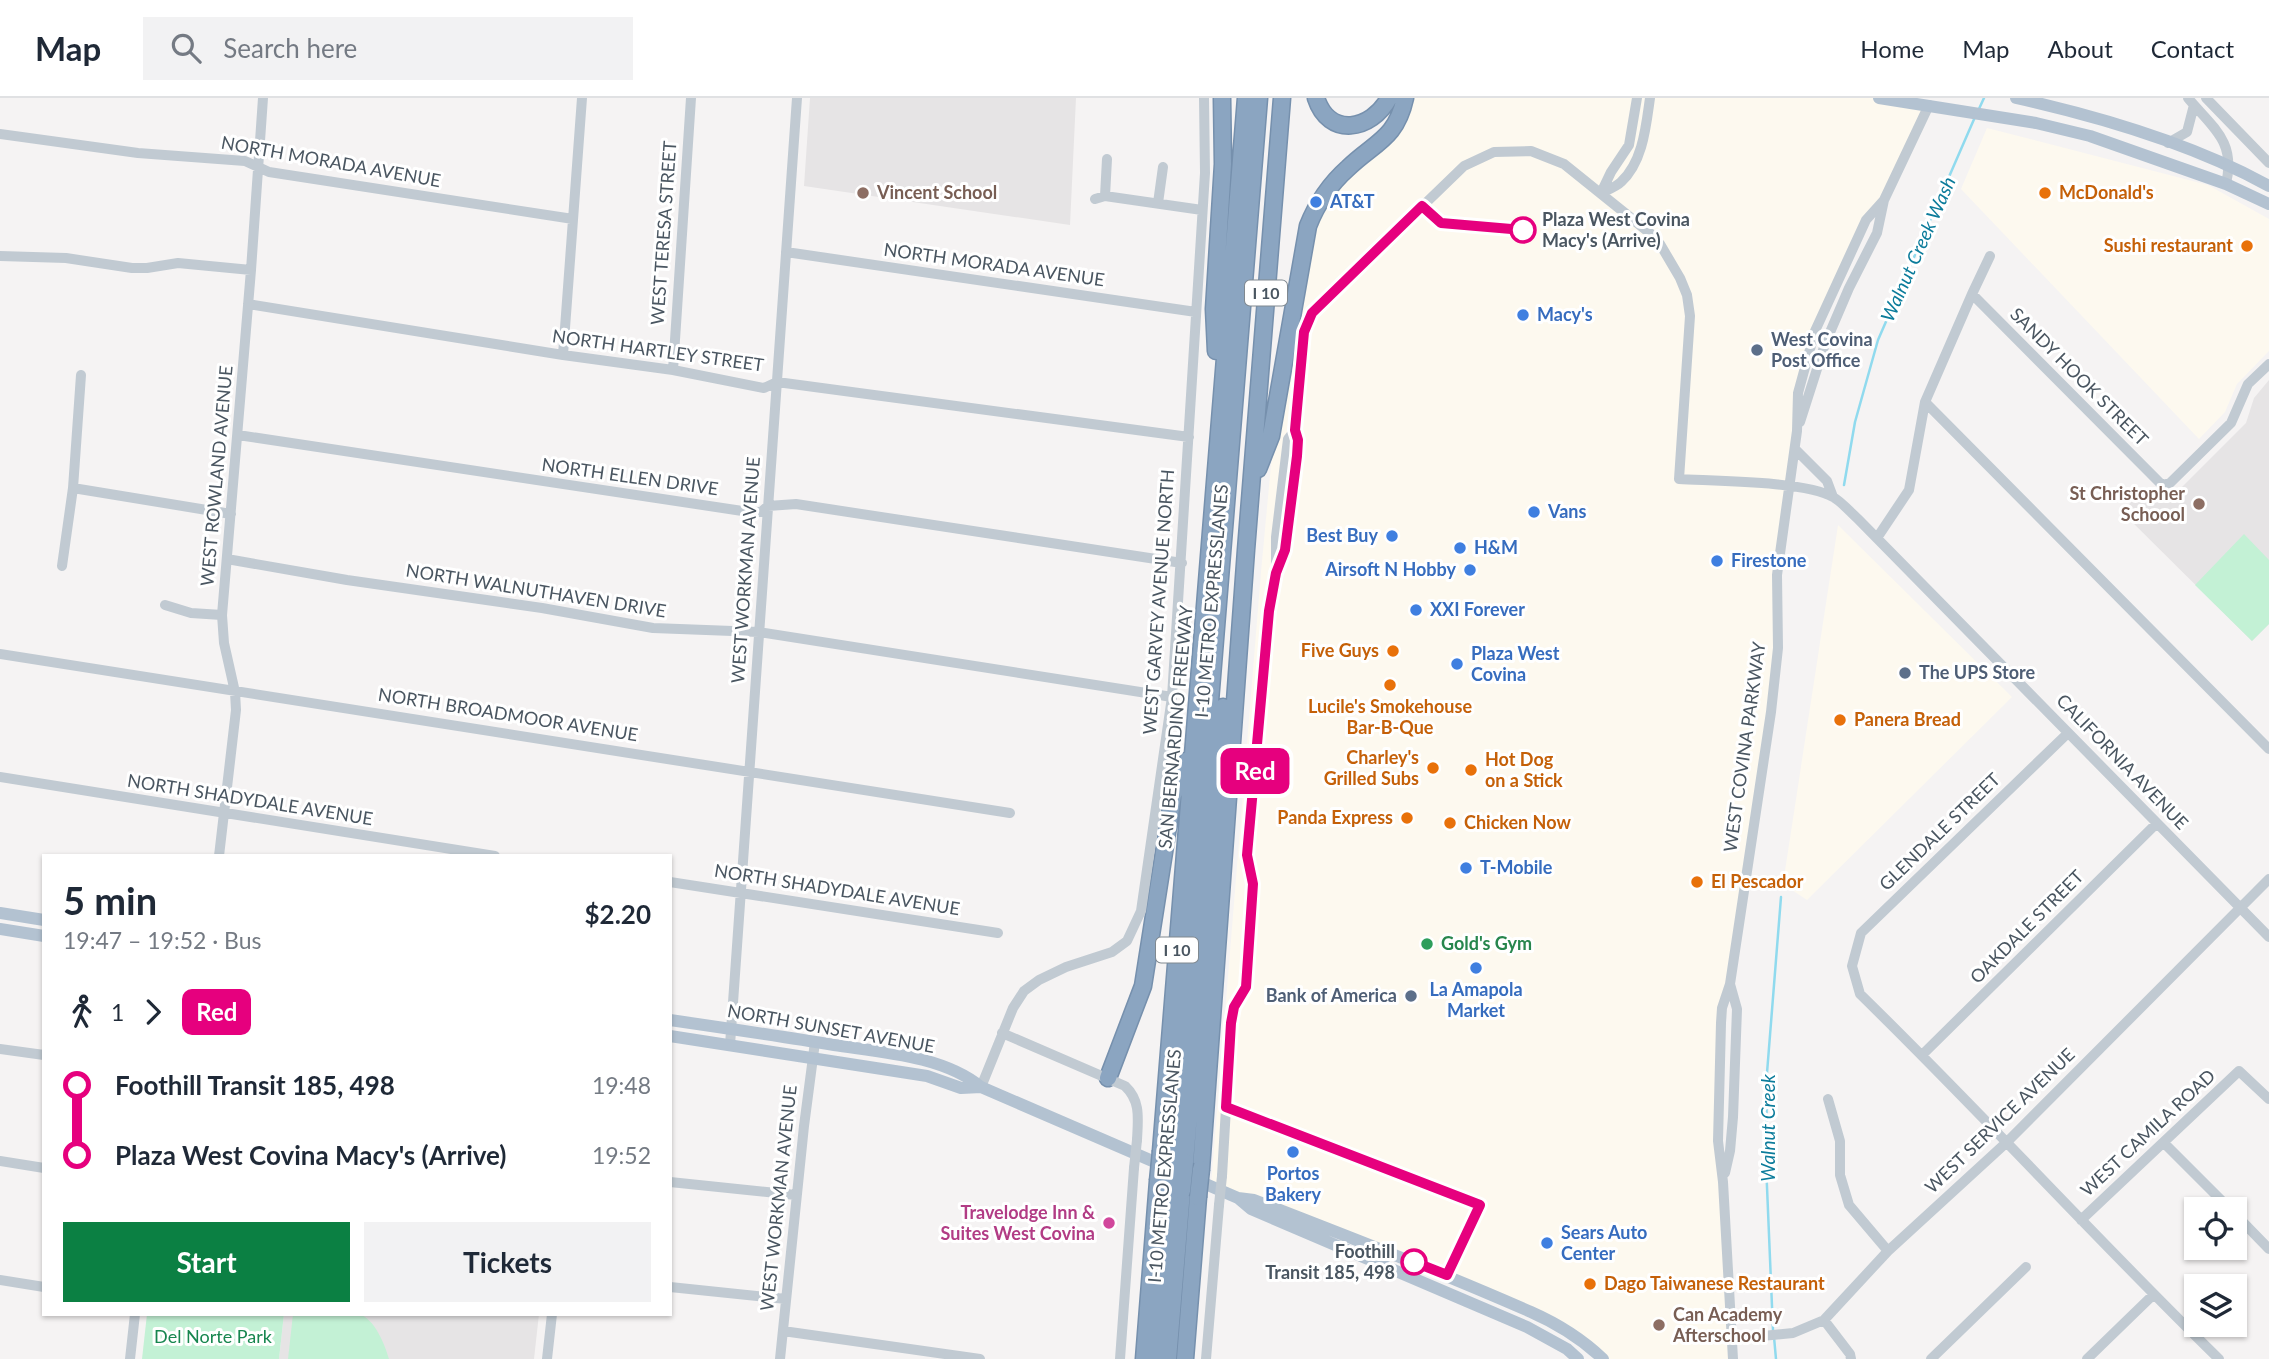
<!DOCTYPE html>
<html lang="en">
<head>
<meta charset="utf-8">
<style>
  :root { --surface:#fff; --page:#f2f2f3; --text:#1f2937; --muted:#747a83; --line:#e0e1e3; --accent:#0b8043 }
  body { margin:0; font-family:Lato,sans-serif; background:var(--page); color:var(--text); height:100vh; display:flex; flex-direction:column; font-size:26px; white-space:nowrap }
  * { box-sizing:border-box; margin:0 }
  p { font-size:23px; color:var(--muted) }
  .icon { flex:none; width:38px; height:38px; fill:none; stroke:currentColor; stroke-width:2; stroke-linecap:round; stroke-linejoin:round }
  .map { position:relative; flex:1; overflow:hidden }
  .panel { position:absolute; left:42px; top:756px; width:630px; height:462px; display:flex; flex-direction:column; background:var(--surface); border-radius:0px; box-shadow:0 2px 5px #0004 }
  .panel>* { flex:none }
  .badge { padding:0 14px; border-radius:10px; font-size:24px; line-height:46px }
  .fabs { position:absolute; left:2184px; top:1099px; display:grid; gap:14px }
  .fabs a { display:grid; place-items:center; width:63px; height:63px; border-radius:0px; background:var(--surface); box-shadow:0 2px 5px #0004; font-size:35px }
  .map>.badge { position:absolute; translate:-50% -50%; box-shadow:0 0 0 4px #fff }
  .legs { display:flex; align-items:center; gap:10px; height:77px; padding:0 21px; font-size:23px }
  .legs p { margin-inline-start:auto }
  .overview { display:flex; align-items:center; justify-content:space-between; height:119px; padding:0 21px }
  h1 { font-size:38px; font-weight:700; line-height:52px }
  .action { display:flex; gap:14px; margin-top:auto; padding:14px 21px }
  .action a { flex:1; height:80px; border-radius:0px; background:var(--accent); color:#fff; font-size:28px; font-weight:700; line-height:80px; text-align:center }
  .action a+a { background:var(--page); color:var(--text) }
  ul { padding:0 21px; list-style:none }
  li { display:flex; align-items:center; gap:24px; height:70px; font-size:26px }
  li i { display:grid; place-items:center; width:10px; height:100%; margin:0 9px; background:currentColor }
  li i::after { content:''; width:18px; height:18px; margin:-9px; border:5px solid; border-radius:50%; background:var(--surface) }
  li p { margin-inline-start:auto }
  li:first-child i { background:linear-gradient(#0000 50%,currentColor 0) }
  li:last-child i { background:linear-gradient(currentColor 50%,#0000 0) }
  header { display:flex; align-items:center; gap:42px; box-sizing:border-box; height:98px; padding:0 35px; background:var(--surface); border-bottom:2px solid var(--line) }
  header strong { font-size:33px }
  nav { display:flex; gap:38px; margin-inline-start:auto; font-size:24px }
  .search { width:490px; height:63px; background:var(--page); display:flex; align-items:center; gap:18px; box-sizing:border-box; padding:0 24px; border-radius:0px; color:var(--muted); font-size:26px }
  .map>svg:first-child { display:block }
  .commercial { fill:#fdf9ef }
  .education { fill:#e6e4e5 }
  .green { fill:#c3f1d5 }
  .lines { fill:none; stroke-linecap:round; stroke-linejoin:round }
  .stream { stroke:#90daee; stroke-width:2.5 }
  .highway-casing { stroke:#7690ad; stroke-width:19 }
  .minor { stroke:#c1cad2; stroke-width:10 }
  .major { stroke:#b3c2d1; stroke-width:12 }
  .highway { stroke:#8ba5c1; stroke-width:16 }
  .highway-bridge-casing { stroke:#7690ad; stroke-width:19; stroke-linecap:butt }
  .minor-bridge { stroke:#c1cad2; stroke-width:10 }
  .highway-bridge { stroke:#8ba5c1; stroke-width:16 }
  .line-1-casing { stroke:#fff; stroke-width:16 }
  .line-1 { stroke:#e6007e; stroke-width:10 }
  .education-dot { fill:#8d6e63; stroke:#fff; stroke-width:2.5 }
  .food-dot { fill:#e8710a; stroke:#fff; stroke-width:2.5 }
  .shop-dot { fill:#3f7fe0; stroke:#fff; stroke-width:2.5 }
  .stop-1-dot { fill:#fff; stroke:#e6007e; stroke-width:3.5 }
  .service-dot { fill:#5c6f8a; stroke:#fff; stroke-width:2.5 }
  .leisure-dot { fill:#2e9e5b; stroke:#fff; stroke-width:2.5 }
  .hotel-dot { fill:#d1479c; stroke:#fff; stroke-width:2.5 }
  .labels { text-anchor:middle; stroke-width:6; stroke-linejoin:round; paint-order:stroke }
  .shield { fill:#fff; stroke:#808990; stroke-width:2 }
  .shield-label { font-size:16px; font-weight:bold; fill:#4a5661 }
  .street-label { font-size:18px; fill:#4a5661; stroke:#fff }
  .education-label { font-size:18px; font-weight:bold; fill:#785e54; stroke:#fff; text-anchor:start }
  .food-label { font-size:18px; font-weight:bold; fill:#c56008; stroke:#fff; text-anchor:start }
  .shop-label { font-size:18px; font-weight:bold; fill:#366cbe; stroke:#fff; text-anchor:start }
  .stop-label { font-size:18px; font-weight:bold; fill:#4a5661; stroke:#fff; text-anchor:start }
  .service-label { font-size:18px; font-weight:bold; fill:#4e5e75; stroke:#fff; text-anchor:start }
  .leisure-label { font-size:18px; font-weight:bold; fill:#27864d; stroke:#fff; text-anchor:start }
  .hotel-label { font-size:18px; font-weight:bold; fill:#b23c85; stroke:#fff; text-anchor:end }
  .park-label { font-size:18px; fill:#17864f; stroke:#fff }
  .water-label { font-size:19px; font-style:italic; fill:#0c7c9b; stroke:#fff }
</style>
</head>
<body>
<header>
<strong>Map</strong>
<div class="search"><svg class="icon" aria-label="search" viewBox="0 0 24 24"><circle cx="10" cy="10" r="6"/><path d="M15 15l6 6"/></svg>Search here</div>
<nav><a>Home</a><a>Map</a><a>About</a><a>Contact</a></nav>
</header>
<div class="map">
<svg width="2269" height="1261" viewBox="0 0 2269 1261">
  <rect width="100%" height="100%" fill="#f5f3f3"/>
  <path class="commercial" d="M1405 0H1879L1929 7 1843 168 1798 295 1777 477 1778 550 1725 926 1723 1048 1733 1261H1603L1543 1219 1211 1087 1261 474 1271 367 1301 155 1313 115 1379 46Z
    M1987 30 2208 87 2269 121V253L2237 286 2225 314 2199 341 1961 91Z
    M1838 427 2012 599 1807 802 1783 786Z"/>
  <path class="education" d="M810 0H1076L1070 127 804 88Z
    M2269 282V526L2252 543 2122 414 2142 392 2154 398 2175 396 2246 325 2254 300Z
    M284 1216H539L534 1261H279Z"/>
  <path class="green" d="M2244 436 2269 462V526L2252 543 2195 487Z
    M147 1216H284L279 1261H142Z
    M293 1216C306 1216 350 1213 359 1216 375 1221 385 1247 389 1261H288Z"/>
  <g class="lines">
    <path class="stream" d="M1978 13 1984 0
      M1844 387 1855 324 1878 242 1975 19
      M1773 1232 1766 1065 1767 975 1781 799
      M1774 1239 1776 1261"/>
    <defs>
      <path id="highway" d="M1316 0C1329 40 1371 33 1389 0
        M1216 253 1214 211 1223 66 1222 0
        M1258 371 1271 338 1308 128C1317 105 1330 86 1348 70 1375 44 1396 41 1405 0
        M1108 980 1143 888 1173 697 1188 662
        M1161 1053 1246 0
        M1173 1059 1259 0
        M1185 1064 1223 609
        M1201 1071 1246 452 1282 0
        M1144 1261 1158 1083
        M1157 1261 1170 1088
        M1168 1261 1182 1093
        M1185 1261 1198 1099"/>
    </defs>
    <use href="#highway" class="highway-casing"/>
    <path class="minor" d="M2188 0C2213 30 2236 43 2226 86
      M2206 0 2269 65
      M0 36 138 55 245 63 269 74 573 121
      M2168 45 2187 34 2194 7
      M1601 95C1607 92 1616 89 1621 84 1643 64 1646 28 1650 0
      M1601 95 1611 74 1629 47 1637 0
      M1105 98 1107 61
      M1095 101 1105 98 1202 112
      M1158 105 1163 69
      M786 154 1196 214
      M0 158 66 160 132 170H147L178 165 251 172
      M1972 196 2162 387 2170 385 2231 325 2248 286 2269 266
      M248 206 563 257 673 272 764 290 777 284 1189 339
      M563 257 582 0
      M673 272 691 0
      M1925 304 2269 651
      M1800 324 1825 246 1849 190 1877 135 1884 102 1929 7
      M238 337 749 414H761L768 408 796 406 1182 465
      M1795 351 1827 383 1833 399
      M73 390 231 416
      M1877 440 1909 392 1925 304 1972 196 1990 158
      M227 461 347 482 542 510 653 530 759 534 1172 599
      M62 468 73 390 81 277
      M1276 469V439L1288 341 1295 332
      M165 507 191 515 222 517
      M0 556 1010 715
      M2068 635 1861 835 1852 868 1860 896C1982 1015 2097 1142 2219 1261
      M0 679 495 758
      M219 758 236 612 235 594 224 545 222 517 251 172 263 0
      M670 784 998 835
      M1002 935 1125 988C1141 1003 1138 1021 1137 1042
      M730 947 797 0
      M0 951 44 957
      M1922 957 2157 725
      M981 989 1013 910 1024 893 1039 882 1066 869 1112 854 1127 843 1141 813 1172 599 1205 75 1204 0
      M1828 1001 1840 1043V1077L1849 1107 1888 1153
      M2164 1045 2230 1111
      M0 1063 44 1070
      M1725 1075 1730 1053 1733 1019 1737 911 1730 886
      M1222 1078 1231 925 1234 909 1246 889 1253 786 1247 757 1269 513 1276 475 1285 451 1297 358 1298 342 1295 332 1305 234 1312 215 1464 68 1494 54 1531 53 1564 66 1651 136 1660 146 1680 180 1687 197 1690 218 1679 381C1714 383 1806 383 1833 399 1842 404 1850 414 1858 421L2269 839
      M670 1084 796 1097
      M2235 1116 2269 1151
      M2081 1122 2239 973 2269 1001
      M0 1182 44 1189
      M670 1189 786 1201
      M1824 1222 1850 1256 1851 1261
      M783 1233 980 1261
      M1732 1241 1793 1235 1824 1222 1888 1153 2007 1044 2269 781
      M130 1261 135 1216
      M547 1261 552 1216
      M780 1261 804 1028 815 944
      M1120 1261 1134 1070
      M1206 1261 1219 1107
      M1733 1261 1723 1084 1718 1043 1721 925 1722 910 1730 886 1771 614 1778 550 1777 477 1797 333 1798 295 1815 233 1866 122 1884 102
      M1931 1261 2026 1169
      M2087 1261 2153 1197"/>
    <path class="major" d="M1879 0 2036 25 2090 38 2226 86 2269 106
      M2016 0C2101 19 2193 46 2269 88
      M0 815 44 822
      M0 831 44 838
      M670 922C725 930 780 938 834 947 881 954 944 958 981 989L1238 1100 1254 1102C1347 1138 1440 1174 1531 1214 1556 1225 1583 1242 1603 1261
      M670 938 927 978 961 990 981 989
      M1238 1100 1251 1111 1527 1229 1567 1251 1578 1261"/>
    <use href="#highway" class="highway"/>
    <defs>
      <path id="highway-bridge" d="M1158 1083 1161 1053
        M1170 1088 1173 1059
        M1182 1093 1185 1064
        M1198 1099 1201 1071"/>
    </defs>
    <use href="#highway-bridge" class="highway-bridge-casing"/>
    <path class="minor-bridge" d="M1134 1070 1137 1042
      M1219 1107 1222 1078"/>
    <use href="#highway-bridge" class="highway-bridge"/>
  </g>
  <g class="lines">
    <defs>
      <path id="line-1" d="M1414 1164 1447 1177 1480 1107 1226 1009 1231 925 1234 909 1246 889 1253 786 1247 757 1269 513 1276 475 1285 452 1297 358 1298 342 1295 332 1304 234 1312 215 1422 108 1441 125 1523 132"/>
    </defs>
    <use href="#line-1" class="line-1-casing"/>
    <use href="#line-1" class="line-1"/>
  </g>
  <g class="education-dot">
    <circle cx="863" cy="95" r="7"/>
    <circle cx="2199" cy="406" r="7"/>
    <circle cx="1659" cy="1227" r="7"/>
  </g>
  <g class="food-dot">
    <circle cx="2045" cy="95" r="7"/>
    <circle cx="2247" cy="148" r="7"/>
    <circle cx="1393" cy="553" r="7"/>
    <circle cx="1390" cy="587" r="7"/>
    <circle cx="1840" cy="622" r="7"/>
    <circle cx="1433" cy="670" r="7"/>
    <circle cx="1471" cy="672" r="7"/>
    <circle cx="1407" cy="720" r="7"/>
    <circle cx="1450" cy="725" r="7"/>
    <circle cx="1697" cy="784" r="7"/>
    <circle cx="1590" cy="1186" r="7"/>
  </g>
  <g class="shop-dot">
    <circle cx="1316" cy="104" r="7"/>
    <circle cx="1523" cy="217" r="7"/>
    <circle cx="1534" cy="414" r="7"/>
    <circle cx="1392" cy="438" r="7"/>
    <circle cx="1460" cy="450" r="7"/>
    <circle cx="1717" cy="463" r="7"/>
    <circle cx="1470" cy="472" r="7"/>
    <circle cx="1416" cy="512" r="7"/>
    <circle cx="1457" cy="566" r="7"/>
    <circle cx="1466" cy="770" r="7"/>
    <circle cx="1476" cy="870" r="7"/>
    <circle cx="1293" cy="1054" r="7"/>
    <circle cx="1547" cy="1145" r="7"/>
  </g>
  <g class="stop-1-dot">
    <circle cx="1523" cy="132" r="12"/>
    <circle cx="1414" cy="1164" r="12"/>
  </g>
  <g class="service-dot">
    <circle cx="1757" cy="252" r="7"/>
    <circle cx="1905" cy="575" r="7"/>
    <circle cx="1411" cy="898" r="7"/>
  </g>
  <circle class="leisure-dot" cx="1427" cy="846" r="7"/>
  <circle class="hotel-dot" cx="1109" cy="1125" r="7"/>
  <g class="labels">
    <g class="shield">
      <rect x="1245" y="182.5" width="42" height="25" rx="5"/>
      <rect x="1156" y="839.5" width="42" height="25" rx="5"/>
    </g>
    <g class="shield-label">
      <text x="1266" y="201">I 10</text>
      <text x="1177" y="858">I 10</text>
    </g>
    <g class="street-label">
      <text transform="translate(331 64) rotate(10)" y="6">NORTH MORADA AVENUE</text>
      <text transform="translate(664 135) rotate(-86)" y="6">WEST TERESA STREET</text>
      <text transform="translate(994 167) rotate(8)" y="6">NORTH MORADA AVENUE</text>
      <text transform="translate(658 253) rotate(8)" y="6">NORTH HARTLEY STREET</text>
      <text transform="translate(2079 279) rotate(45)" y="6">SANDY HOOK STREET</text>
      <text transform="translate(217 378) rotate(-85)" y="6">WEST ROWLAND AVENUE</text>
      <text transform="translate(630 379) rotate(8)" y="6">NORTH ELLEN DRIVE</text>
      <text transform="translate(746 472) rotate(-86)" y="6">WEST WORKMAN AVENUE</text>
      <text transform="translate(536 493) rotate(9)" y="6">NORTH WALNUTHAVEN DRIVE</text>
      <text transform="translate(1212 503) rotate(-85)" y="6">I-10 METRO EXPRESSLANES</text>
      <text transform="translate(1159 504) rotate(-86)" y="6">WEST GARVEY AVENUE NORTH</text>
      <text transform="translate(508 617) rotate(9)" y="6">NORTH BROADMOOR AVENUE</text>
      <text transform="translate(1176 629) rotate(-85)" y="6">SAN BERNARDINO FREEWAY</text>
      <text transform="translate(1745 649) rotate(-82)" y="6">WEST COVINA PARKWAY</text>
      <text transform="translate(2122 664) rotate(46)" y="6">CALIFORNIA AVENUE</text>
      <text transform="translate(250 702) rotate(9)" y="6">NORTH SHADYDALE AVENUE</text>
      <text transform="translate(1940 734) rotate(-44)" y="6">GLENDALE STREET</text>
      <text transform="translate(837 792) rotate(9)" y="6">NORTH SHADYDALE AVENUE</text>
      <text transform="translate(2027 829) rotate(-45)" y="6">OAKDALE STREET</text>
      <text transform="translate(831 931) rotate(10)" y="6">NORTH SUNSET AVENUE</text>
      <text transform="translate(2000 1023) rotate(-44)" y="6">WEST SERVICE AVENUE</text>
      <text transform="translate(2148 1035) rotate(-43)" y="6">WEST CAMILA ROAD</text>
      <text transform="translate(1165 1068) rotate(-85)" y="6">I-10 METRO EXPRESSLANES</text>
      <text transform="translate(779 1100) rotate(-84)" y="6">WEST WORKMAN AVENUE</text>
    </g>
    <g class="education-label">
      <text x="877" y="101">Vincent School</text>
      <text x="2185" y="402" text-anchor="end">St Christopher<tspan x="2185" dy="21">Schoool</tspan></text>
      <text x="1673" y="1223">Can Academy<tspan x="1673" dy="21">Afterschool</tspan></text>
    </g>
    <g class="food-label">
      <text x="2059" y="101">McDonald's</text>
      <text x="2233" y="154" text-anchor="end">Sushi restaurant</text>
      <text x="1379" y="559" text-anchor="end">Five Guys</text>
      <text x="1390" y="615" text-anchor="middle">Lucile's Smokehouse<tspan x="1390" dy="21">Bar-B-Que</tspan></text>
      <text x="1854" y="628">Panera Bread</text>
      <text x="1419" y="666" text-anchor="end">Charley's<tspan x="1419" dy="21">Grilled Subs</tspan></text>
      <text x="1485" y="668">Hot Dog<tspan x="1485" dy="21">on a Stick</tspan></text>
      <text x="1393" y="726" text-anchor="end">Panda Express</text>
      <text x="1464" y="731">Chicken Now</text>
      <text x="1711" y="790">El Pescador</text>
      <text x="1604" y="1192">Dago Taiwanese Restaurant</text>
    </g>
    <g class="shop-label">
      <text x="1330" y="110">AT&amp;T</text>
      <text x="1537" y="223">Macy's</text>
      <text x="1548" y="420">Vans</text>
      <text x="1378" y="444" text-anchor="end">Best Buy</text>
      <text x="1474" y="456">H&amp;M</text>
      <text x="1731" y="469">Firestone</text>
      <text x="1456" y="478" text-anchor="end">Airsoft N Hobby</text>
      <text x="1430" y="518">XXI Forever</text>
      <text x="1471" y="562">Plaza West<tspan x="1471" dy="21">Covina</tspan></text>
      <text x="1480" y="776">T-Mobile</text>
      <text x="1476" y="898" text-anchor="middle">La Amapola<tspan x="1476" dy="21">Market</tspan></text>
      <text x="1293" y="1082" text-anchor="middle">Portos<tspan x="1293" dy="21">Bakery</tspan></text>
      <text x="1561" y="1141">Sears Auto<tspan x="1561" dy="21">Center</tspan></text>
    </g>
    <g class="stop-label">
      <text x="1542" y="128">Plaza West Covina<tspan x="1542" dy="21">Macy's (Arrive)</tspan></text>
      <text x="1395" y="1160" text-anchor="end">Foothill<tspan x="1395" dy="21">Transit 185, 498</tspan></text>
    </g>
    <g class="service-label">
      <text x="1771" y="248">West Covina<tspan x="1771" dy="21">Post Office</tspan></text>
      <text x="1919" y="581">The UPS Store</text>
      <text x="1397" y="904" text-anchor="end">Bank of America</text>
    </g>
    <g class="leisure-label">
      <text x="1441" y="852">Gold's Gym</text>
    </g>
    <g class="hotel-label">
      <text x="1095" y="1121">Travelodge Inn &amp;<tspan x="1095" dy="21">Suites West Covina</tspan></text>
    </g>
    <g class="park-label">
      <text x="213" y="1245">Del Norte Park</text>
    </g>
    <g class="water-label">
      <text transform="translate(1918 151) rotate(-66)" y="7">Walnut Creek Wash</text>
      <text transform="translate(1768 1030) rotate(-90)" y="7">Walnut Creek</text>
    </g>
  </g>
</svg>
<div class="fabs">
<a><svg class="icon" aria-label="locate" viewBox="0 0 24 24"><circle cx="12" cy="12" r="6"/><path d="M12 2v4M12 18v4M2 12h4M18 12h4"/></svg></a>
<a><svg class="icon" aria-label="layers" viewBox="0 0 24 24"><path d="M12 4l9 5-9 5-9-5zM3 14l9 5 9-5"/></svg></a>
</div>
<b class="badge" style="left:1255px;top:673px;background:#e6007e;color:#fff">Red</b>
<section class="panel">
<div class="overview"><div><h1>5 min</h1><p>19:47 – 19:52 · Bus</p></div><b>$2.20</b></div>
<div class="legs"><svg class="icon" aria-label="walk" viewBox="0 0 24 24"><circle cx="13" cy="4" r="2"/><path d="M13 8l-2 6 4 7M11 14l-3 7M7 12l3-4h3l4 4"/></svg>1<svg class="icon" aria-label="forward" viewBox="0 0 24 24"><path d="M9 5l7 7-7 7"/></svg><b class="badge" style="background:#e6007e;color:#fff">Red</b></div>
<ul>
<li><i style="color:#e6007e"></i><b>Foothill Transit 185, 498</b><p>19:48</p></li>
<li><i style="color:#e6007e"></i><b>Plaza West Covina Macy's (Arrive)</b><p>19:52</p></li>
</ul>
<div class="action"><a>Start</a><a>Tickets</a></div>
</section>
</div>
</body>
</html>
